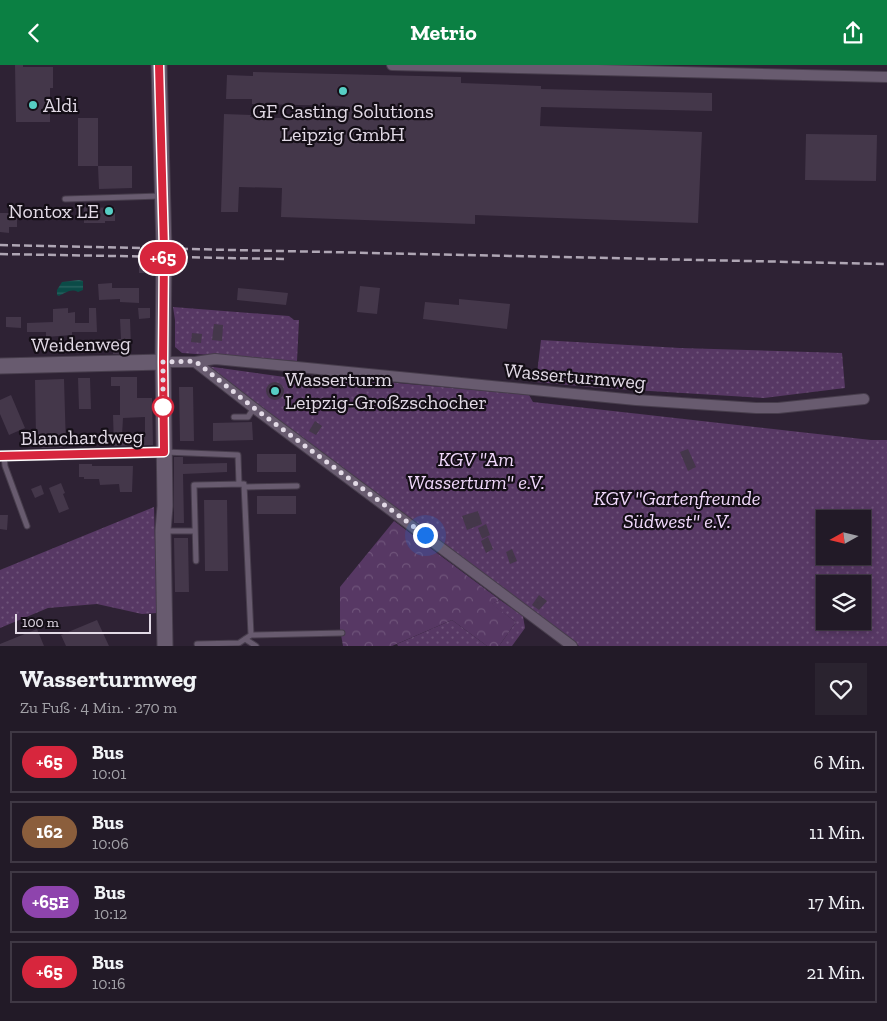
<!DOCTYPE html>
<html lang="de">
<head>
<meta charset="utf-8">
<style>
  :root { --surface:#221a27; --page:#2a232f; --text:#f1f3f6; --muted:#a2a1a7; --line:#3f3844; --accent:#0b8043 }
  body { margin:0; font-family:"Zilla Slab",serif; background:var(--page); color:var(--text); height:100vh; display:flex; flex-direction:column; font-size:19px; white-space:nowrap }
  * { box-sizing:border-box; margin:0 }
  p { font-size:16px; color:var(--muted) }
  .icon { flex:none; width:28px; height:28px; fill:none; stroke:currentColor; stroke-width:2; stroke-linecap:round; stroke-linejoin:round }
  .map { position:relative; height:581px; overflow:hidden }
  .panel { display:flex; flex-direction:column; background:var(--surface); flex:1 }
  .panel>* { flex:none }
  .badge { padding:0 10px; border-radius:16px; font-size:18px; line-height:32px }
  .needle { width:32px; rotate:262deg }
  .controls { position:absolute; left:816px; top:445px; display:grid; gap:10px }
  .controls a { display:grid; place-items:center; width:55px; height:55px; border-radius:0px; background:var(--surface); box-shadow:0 2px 8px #0003,0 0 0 1px var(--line); font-size:25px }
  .scale { position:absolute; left:15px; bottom:12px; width:136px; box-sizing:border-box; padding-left:5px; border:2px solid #e2dae6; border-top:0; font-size:14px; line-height:18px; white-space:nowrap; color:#e2dae6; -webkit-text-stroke:4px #140e16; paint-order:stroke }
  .you { position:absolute; width:25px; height:25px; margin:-12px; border:4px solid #fff; border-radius:50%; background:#1a73e8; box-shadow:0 0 0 8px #1a73e833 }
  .map>.badge { position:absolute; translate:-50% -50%; box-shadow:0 0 0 2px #fff }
  .round { display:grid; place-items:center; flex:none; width:52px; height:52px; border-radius:0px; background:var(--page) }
  .headline { display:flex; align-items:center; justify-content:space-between; height:85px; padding:0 20px }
  h1 { font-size:24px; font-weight:800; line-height:38px }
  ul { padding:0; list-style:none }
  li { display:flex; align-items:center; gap:15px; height:62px; margin:0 10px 8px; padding:0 10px; border:2px solid var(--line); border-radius:0px }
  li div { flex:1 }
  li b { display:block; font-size:19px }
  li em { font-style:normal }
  li .badge { min-width:55px; font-weight:700; text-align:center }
  header { display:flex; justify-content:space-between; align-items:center; height:65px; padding:0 20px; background:var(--accent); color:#fff; font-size:22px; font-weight:800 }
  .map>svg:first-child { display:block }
  .grass { fill:url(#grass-dots); fill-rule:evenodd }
  .forest { fill:url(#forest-crowns) }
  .water { fill:url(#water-rules) }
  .building { fill:#44374a; fill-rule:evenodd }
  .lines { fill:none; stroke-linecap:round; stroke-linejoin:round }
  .lane-casing { stroke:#473d4c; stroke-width:7 }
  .street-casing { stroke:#473d4c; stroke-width:12 }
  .secondary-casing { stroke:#473d4c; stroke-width:17 }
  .lane { stroke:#685b6f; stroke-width:5 }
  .street { stroke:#685b6f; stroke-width:10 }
  .secondary { stroke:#685b6f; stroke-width:15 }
  .rail { stroke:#afa6b4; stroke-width:2.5; stroke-dasharray:8 4; stroke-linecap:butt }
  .line-casing { stroke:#fff; stroke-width:11 }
  .line { stroke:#d7263d; stroke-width:8 }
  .walk { stroke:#e2dae6; stroke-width:5; stroke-dasharray:0 9 }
  .poi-dot { fill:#56cec4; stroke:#140e16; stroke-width:2 }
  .stop-dot { fill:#fff; stroke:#d7263d; stroke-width:2.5 }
  .labels { text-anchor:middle; stroke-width:4.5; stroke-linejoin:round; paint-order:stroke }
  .poi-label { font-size:20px; fill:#e2dae6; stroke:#140e16; text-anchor:start }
  .street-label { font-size:20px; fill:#e2dae6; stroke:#140e16 }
  .park-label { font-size:20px; font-style:italic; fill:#f1d9fc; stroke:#140e16 }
</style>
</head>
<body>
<header><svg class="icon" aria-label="back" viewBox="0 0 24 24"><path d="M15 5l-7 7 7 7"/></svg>Metrio<svg class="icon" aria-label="share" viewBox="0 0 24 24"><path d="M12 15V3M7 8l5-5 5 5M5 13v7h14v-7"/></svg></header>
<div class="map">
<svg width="887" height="581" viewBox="0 0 887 581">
  <defs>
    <pattern id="grass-dots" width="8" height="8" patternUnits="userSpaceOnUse" patternTransform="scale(1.25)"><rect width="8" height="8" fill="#573864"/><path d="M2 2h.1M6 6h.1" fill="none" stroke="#6f547a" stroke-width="1.8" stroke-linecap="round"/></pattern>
    <pattern id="forest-crowns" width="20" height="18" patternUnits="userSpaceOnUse" patternTransform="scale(1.25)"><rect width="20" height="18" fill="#573864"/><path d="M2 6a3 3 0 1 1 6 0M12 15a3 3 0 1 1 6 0" fill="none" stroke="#6f547a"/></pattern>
    <pattern id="water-rules" width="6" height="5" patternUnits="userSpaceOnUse" patternTransform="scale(1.25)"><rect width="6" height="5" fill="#0b4b47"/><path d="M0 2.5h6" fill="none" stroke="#2e6462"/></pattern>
  </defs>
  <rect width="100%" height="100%" fill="#2e2234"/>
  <path class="grass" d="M173 242 289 251 294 255H299L297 296 182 288 175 282V255Z
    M541 275 680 283 842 288 845 323 764 333 601 323 536 317Z
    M206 301 299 314 342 318 353 314 529 330 533 337 871 375H887V581H579ZM825 454H862V491H825ZM825 519H862V556H825Z
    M154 442 157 548 142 549 97 539 48 543 0 563V505Z
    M500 535 523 551 525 563 512 581H499L516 557 491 539Z
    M452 555 487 581H398L397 579Z"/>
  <path class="forest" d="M394 456 500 535 492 539 516 557 499 581H487L452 555 392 581H343L340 564V522Z"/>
  <path class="water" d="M79 215 83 216V225L78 227C71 223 65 228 59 231L57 230V225L62 217Z"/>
  <path class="building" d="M15 0H23V2H53V23H50V57H16Z
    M253 7 461 12V18L541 21V24L712 28V46L541 42 540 61 702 67 698 158 475 150V159L281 152 282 123 239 122 238 147H221L224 49 251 50 250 52 344 55 345 41 252 39V34H226L227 10 253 11Z
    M78 53H98V101H78Z
    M806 69 877 70 876 116 805 115Z
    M98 101H132V123L99 124Z
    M84 142 115 143V156H105V158H84Z
    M0 148H17V162H9V168L0 167Z
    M139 197 154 198V205H152V208H139Z
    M112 218V223H139V238L120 237V234L99 235 98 219Z
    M360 221 380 223 377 249 357 247Z
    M238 223 288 228 286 240 237 235Z
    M459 234 510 239 507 264 423 254 425 237 459 240Z
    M68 243V248L75 247V258H89V243H96L97 267H72V270L46 272V267H27V258L53 257V244Z
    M138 243H150V253L139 254Z
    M6 252H21V263L6 262Z
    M120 254H130L131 281H122V289H113V274H121Z
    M214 259 223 260 222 276 212 275Z
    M192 268 202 269 201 278 191 277Z
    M111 312H137V333H152L153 380 114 381 113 350H120V321H111ZM145 352V371H122L123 353Z
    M78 313H90L91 344H79Z
    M64 314 66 382 41 383 40 373H36L35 315Z
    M266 326a9 9 0 1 1 18 0a9 9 0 1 1-18 0Z
    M179 322H193L194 376H180Z
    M11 330 25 363 9 370 0 349V335Z
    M315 356 322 361 316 370 309 366Z
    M252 357 253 375 213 376V358Z
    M688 384 696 402 688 406 680 387Z
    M257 389H296V407H257Z
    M174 392H183V399L227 398V407L183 409 184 458H174Z
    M79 399H92V401H133L132 427H120L119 419 100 420 99 414H84V412H79Z
    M61 418 65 428 63 429 69 444 59 448 49 423Z
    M41 420 44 429 35 433 31 424Z
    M257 431H296V449H257Z
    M204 435H227L228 506H205Z
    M478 446 482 459 467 465 462 451Z
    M0 450H8L7 465 0 464Z
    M486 459 490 470 482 474 478 463Z
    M488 472 493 484 486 488 481 476Z
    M174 473H188L189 527H175Z
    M512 484 517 496 510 499 506 487Z
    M539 530 547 536 539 545 532 540Z
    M97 555 109 581H66L61 570Z
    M37 564 44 581H0V579Z"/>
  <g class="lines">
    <defs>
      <path id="lane" d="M65 134 161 131
        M234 352H248L254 343
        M165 387 238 390 239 419
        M4 391 5 401 27 461
        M245 422 297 421
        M166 466H195
        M196 496 194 420 244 419 251 570 342 568
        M245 574 256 581
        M197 579 239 578 251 570"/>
      <path id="street" d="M392 0 887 12
        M163 297H195L215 294 636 335 756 343H778L864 334
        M195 297 254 343 572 581
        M0 391 164 387"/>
      <path id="secondary" d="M159 0 164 183 163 297 165 441 163 466 165 581
        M0 301 163 297"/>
    </defs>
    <use href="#lane" class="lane-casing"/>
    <use href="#street" class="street-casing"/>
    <use href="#secondary" class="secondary-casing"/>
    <use href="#lane" class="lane"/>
    <use href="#street" class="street"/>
    <use href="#secondary" class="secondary"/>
    <path class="rail" d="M0 180 887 199
      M0 189 285 194"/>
  </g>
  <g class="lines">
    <defs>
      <path id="line" d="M0 391 164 387 163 297 164 184 159 0"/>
    </defs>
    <use href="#line" class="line-casing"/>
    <use href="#line" class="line"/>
    <path class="walk" d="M163 342V297L195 296 254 343 425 470"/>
  </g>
  <g class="poi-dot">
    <circle cx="343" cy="26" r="5"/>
    <circle cx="33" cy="40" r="5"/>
    <circle cx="109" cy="146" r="5"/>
    <circle cx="275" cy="326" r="5"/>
  </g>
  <circle class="stop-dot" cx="163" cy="342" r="10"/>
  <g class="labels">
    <g class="poi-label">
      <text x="43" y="47">Aldi</text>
      <text x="343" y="53" text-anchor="middle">GF Casting Solutions<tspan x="343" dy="23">Leipzig GmbH</tspan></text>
      <text x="99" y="153" text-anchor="end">Nontox LE</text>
      <text x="285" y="321">Wasserturm<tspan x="285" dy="23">Leipzig-Großzschocher</tspan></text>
    </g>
    <g class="street-label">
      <text transform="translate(81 279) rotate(-1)" y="7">Weidenweg</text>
      <text transform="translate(575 311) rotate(5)" y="7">Wasserturmweg</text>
      <text transform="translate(82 372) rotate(-1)" y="7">Blanchardweg</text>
    </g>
    <g class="park-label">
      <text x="476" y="401">KGV "Am<tspan x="476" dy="23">Wasserturm" e.V.</tspan></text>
      <text x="677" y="440">KGV "Gartenfreunde<tspan x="677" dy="23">Südwest" e.V.</tspan></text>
    </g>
  </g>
</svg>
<div class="controls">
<a><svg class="needle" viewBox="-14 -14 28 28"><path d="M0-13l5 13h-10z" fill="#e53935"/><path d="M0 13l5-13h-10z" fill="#a2a1a7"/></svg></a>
<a><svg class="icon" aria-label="layers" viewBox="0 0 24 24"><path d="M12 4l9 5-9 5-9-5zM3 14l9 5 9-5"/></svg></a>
</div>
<div class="scale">100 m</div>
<div class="you" style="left:425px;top:470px"></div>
<b class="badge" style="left:163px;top:193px;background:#d7263d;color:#fff">+65</b>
</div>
<section class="panel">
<div class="headline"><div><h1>Wasserturmweg</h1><p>Zu Fuß · 4 Min. · 270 m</p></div><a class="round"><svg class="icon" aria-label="heart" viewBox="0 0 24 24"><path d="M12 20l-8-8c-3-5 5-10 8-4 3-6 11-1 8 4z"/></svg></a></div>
<ul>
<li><span class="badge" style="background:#d7263d;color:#fff">+65</span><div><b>Bus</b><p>10:01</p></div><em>6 Min.</em></li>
<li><span class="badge" style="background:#8b5e3c;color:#fff">162</span><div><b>Bus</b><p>10:06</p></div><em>11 Min.</em></li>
<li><span class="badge" style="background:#8e44ad;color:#fff">+65E</span><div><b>Bus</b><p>10:12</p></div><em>17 Min.</em></li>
<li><span class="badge" style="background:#d7263d;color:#fff">+65</span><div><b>Bus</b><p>10:16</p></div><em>21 Min.</em></li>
</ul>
</section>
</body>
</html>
